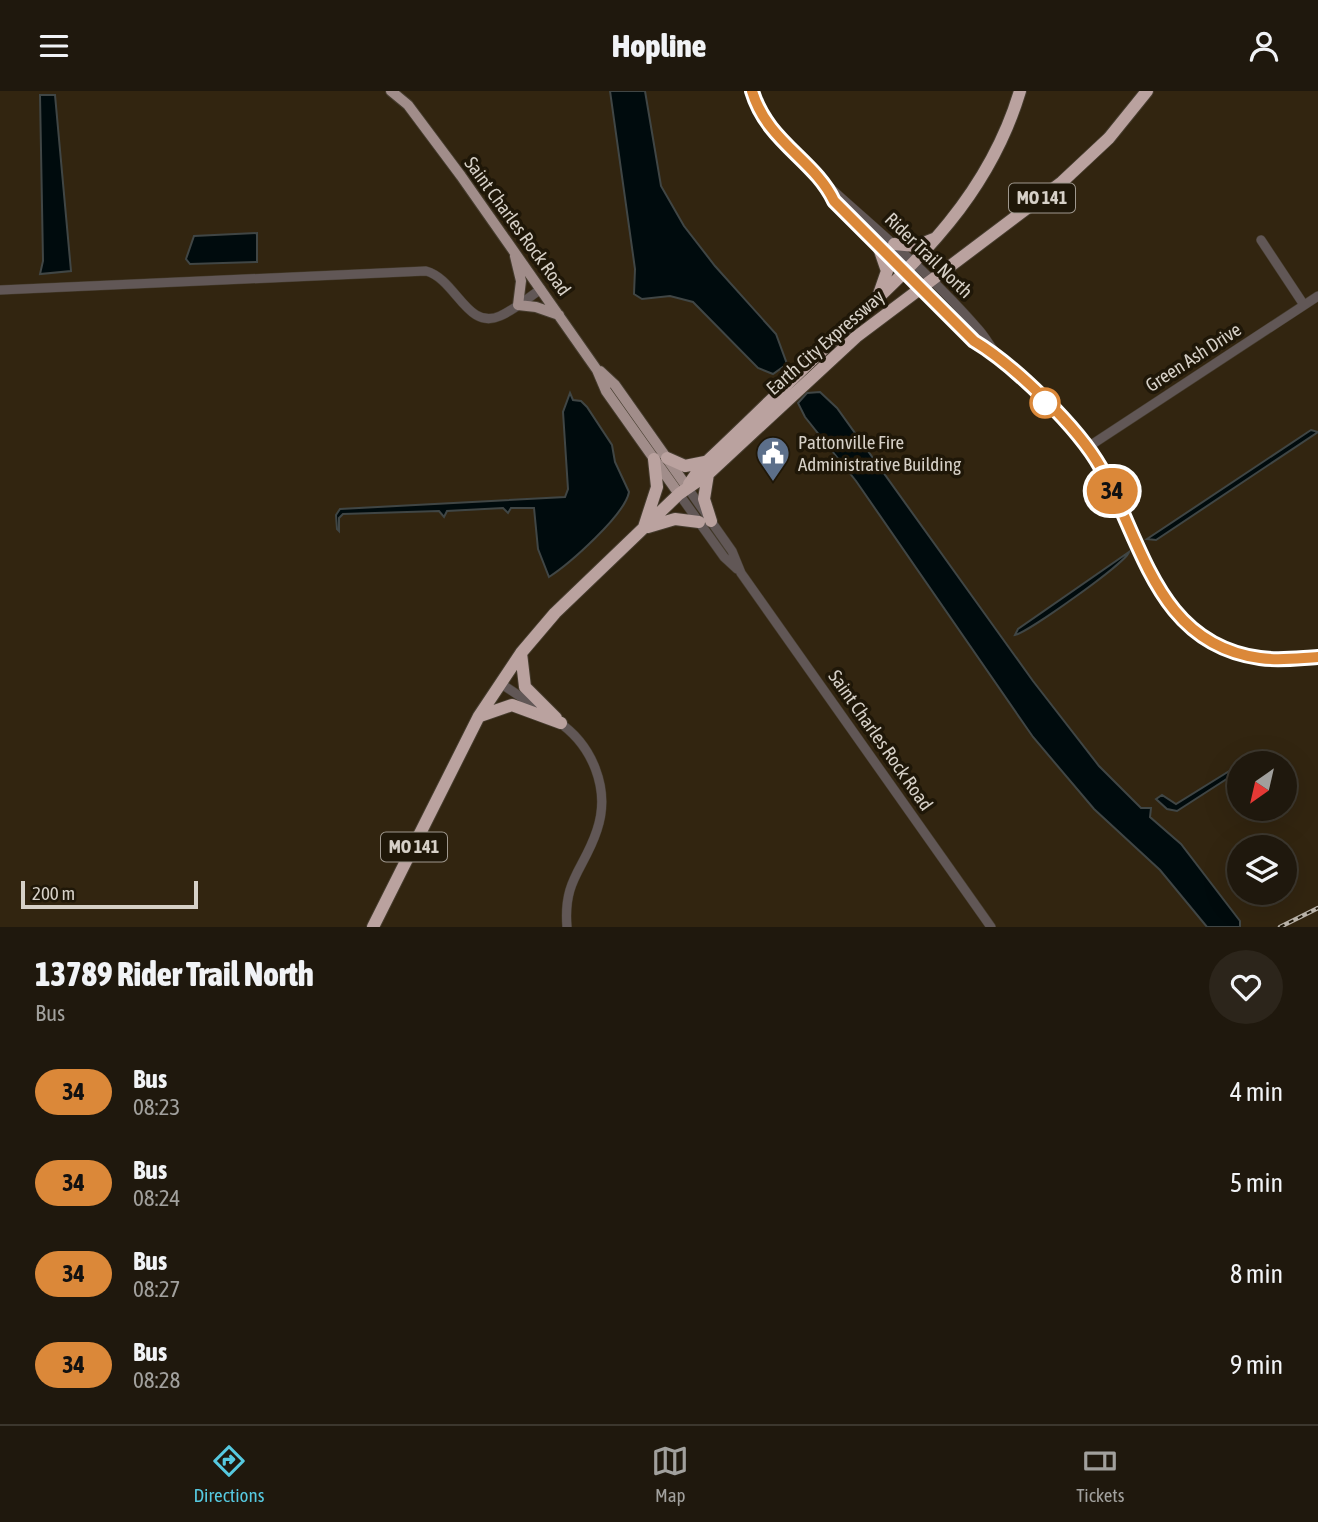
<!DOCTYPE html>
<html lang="en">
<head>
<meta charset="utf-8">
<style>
  :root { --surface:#1f180d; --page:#2c251b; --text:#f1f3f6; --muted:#a1a09d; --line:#3c372e; --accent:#56c9e0 }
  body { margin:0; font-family:"Asap Condensed",sans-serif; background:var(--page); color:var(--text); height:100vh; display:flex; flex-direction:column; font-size:26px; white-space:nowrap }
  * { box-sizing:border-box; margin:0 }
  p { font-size:23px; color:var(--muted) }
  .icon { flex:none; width:38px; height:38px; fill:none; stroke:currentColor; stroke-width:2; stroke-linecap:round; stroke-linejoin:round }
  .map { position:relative; height:836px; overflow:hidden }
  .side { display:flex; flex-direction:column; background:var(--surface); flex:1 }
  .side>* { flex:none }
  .badge { padding:0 14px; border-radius:23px; font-size:24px; line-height:46px }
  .needle { width:46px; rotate:214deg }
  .buttons { position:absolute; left:1227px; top:660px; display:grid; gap:14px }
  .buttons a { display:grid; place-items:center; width:70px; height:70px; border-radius:50%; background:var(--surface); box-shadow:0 7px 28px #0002,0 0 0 2px var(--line); font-size:35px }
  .scale { position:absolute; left:21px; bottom:18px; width:177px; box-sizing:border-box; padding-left:7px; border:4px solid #d6d0c7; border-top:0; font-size:19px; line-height:24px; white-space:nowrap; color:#d6d0c7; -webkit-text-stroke:5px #1f1708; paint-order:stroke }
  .map>.badge { position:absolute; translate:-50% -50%; box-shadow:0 0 0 4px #fff }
  .round { display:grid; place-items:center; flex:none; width:74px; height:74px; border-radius:37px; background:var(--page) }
  .head { display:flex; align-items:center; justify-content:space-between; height:119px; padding:0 35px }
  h1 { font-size:33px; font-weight:800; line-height:52px }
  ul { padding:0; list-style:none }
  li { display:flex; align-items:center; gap:21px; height:91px; padding:0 35px }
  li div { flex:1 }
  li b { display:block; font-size:26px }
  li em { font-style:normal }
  li .badge { min-width:77px; font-weight:700; text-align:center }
  header { display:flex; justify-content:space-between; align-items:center; height:91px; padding:0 35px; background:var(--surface); font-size:32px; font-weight:800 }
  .tab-bar { display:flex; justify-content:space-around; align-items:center; height:98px; border-top:2px solid var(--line); background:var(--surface); font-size:19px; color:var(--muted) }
  .tab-bar a { display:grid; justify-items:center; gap:4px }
  .tab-bar .active { color:var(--accent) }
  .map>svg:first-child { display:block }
  .built { fill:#322510; fill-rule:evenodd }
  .water { fill:#000b0d; stroke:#404645; stroke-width:2 }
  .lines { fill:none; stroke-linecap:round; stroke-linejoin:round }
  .minor-casing { stroke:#453c2e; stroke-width:10 }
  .major-casing { stroke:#453c2e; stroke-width:12 }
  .highway-casing { stroke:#453c2e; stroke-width:14 }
  .minor { stroke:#615756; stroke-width:9 }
  .major { stroke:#a18d8a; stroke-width:10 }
  .highway { stroke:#baa29f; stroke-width:12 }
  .rail-casing { stroke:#bab3a9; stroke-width:4.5 }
  .rail { stroke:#1f1708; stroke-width:2; stroke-dasharray:5; stroke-linecap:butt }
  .line-casing { stroke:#fff; stroke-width:16 }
  .line { stroke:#db8839; stroke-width:10 }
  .stop-dot { fill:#fff; stroke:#db8839; stroke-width:3.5 }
  .labels { text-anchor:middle; stroke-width:7; stroke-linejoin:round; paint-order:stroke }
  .shield { fill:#1f1708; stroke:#9f988e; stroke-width:2 }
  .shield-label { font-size:18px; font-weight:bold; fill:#d6d0c7 }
  .street-label { font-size:19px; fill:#d6d0c7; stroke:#1f1708 }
  .poi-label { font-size:19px; fill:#d6d0c7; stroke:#1f1708; text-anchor:start }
</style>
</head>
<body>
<header><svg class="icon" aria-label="menu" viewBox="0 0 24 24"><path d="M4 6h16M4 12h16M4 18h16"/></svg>Hopline<svg class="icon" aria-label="person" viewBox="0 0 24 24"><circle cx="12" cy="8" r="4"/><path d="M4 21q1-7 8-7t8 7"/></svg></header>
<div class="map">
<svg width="1318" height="836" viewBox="0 0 1318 836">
  <rect width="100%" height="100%" fill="#292011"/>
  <path class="built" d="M0 0H1318V836H0ZM1239 672H1284V718H1239ZM1239 756H1284V802H1239Z"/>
  <path class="water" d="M610 0H645L661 95 684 135 715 175 776 243 787 273 773 283 758 277 693 211 670 205 642 208 634 203 635 178Z
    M40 4H55L71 180 40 183 43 170Z
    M257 142V171L190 173 186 168 194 145Z
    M820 301 837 317 1033 590 1099 675 1141 717H1151L1150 726 1181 753 1240 830V836H1207L1160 779 1094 718 1033 646 856 390 805 326 798 312 807 302Z
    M570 302 573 309 581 310 587 316 612 354 615 371 629 401C625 424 569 473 549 486L538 458 534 417H511L508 422 503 417 447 420 444 426 439 420 343 423 339 427V440L337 438 336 424 340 418 565 406 568 398 563 321Z
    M1311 339 1318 341 1156 449 1147 448Z
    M1129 461C1127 471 1027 542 1015 544L1018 538Z
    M1239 674V680L1177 720 1167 718 1156 708 1162 704 1176 713Z"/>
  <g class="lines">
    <defs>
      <path id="minor" d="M752 0 768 34 783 53C847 116 920 170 979 239 986 247 991 257 998 265 1025 296 1062 321 1087 355 1128 408 1138 497 1192 538 1231 568 1272 568 1318 566
        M829 100 834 110 974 250 993 261
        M1261 149 1304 214
        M0 199 426 180C456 188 467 240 500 225 514 219 528 207 541 198
        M1088 356 1318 205
        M687 396 732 460 741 482 991 836
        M679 403 724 466 737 478
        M500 592 545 622
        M557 630C592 653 611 698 597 739 584 779 563 788 567 836"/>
      <path id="major" d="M391 0 408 14 461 85 597 279 606 300 679 403
        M515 165 521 190 518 214 536 216 559 224
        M600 280 615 294 687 396"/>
      <path id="highway" d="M894 153 916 155 936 147
        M878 154 887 180 879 203
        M667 367 685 375 705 371
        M708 383 704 408 711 430
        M689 393 701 376C745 335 788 292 831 251 912 175 987 110 1020 0
        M644 436 657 396 654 368
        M648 436 675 428 699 431
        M521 562 525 596 556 627
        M480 625 512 614 561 632
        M373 836 479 625 521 562 555 522 679 403 708 383 856 246 1062 91 1109 47 1147 0"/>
    </defs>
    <use href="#minor" class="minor-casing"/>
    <use href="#major" class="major-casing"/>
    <use href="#highway" class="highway-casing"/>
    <use href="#minor" class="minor"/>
    <use href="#major" class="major"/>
    <use href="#highway" class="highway"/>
    <defs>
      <path id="rail" d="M1280 836 1318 817"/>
    </defs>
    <use href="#rail" class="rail-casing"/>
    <use href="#rail" class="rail"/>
  </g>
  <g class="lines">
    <defs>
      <path id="line" d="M752 0C767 51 815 69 834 110L974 250C1014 274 1078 336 1101 377 1143 452 1157 553 1260 567 1279 570 1299 567 1318 566"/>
    </defs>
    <use href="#line" class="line-casing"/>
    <use href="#line" class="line"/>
  </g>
  <defs>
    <symbol id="civic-pin" viewBox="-11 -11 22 30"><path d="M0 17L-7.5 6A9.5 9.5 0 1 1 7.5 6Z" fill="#5c6f8a" stroke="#1f1708"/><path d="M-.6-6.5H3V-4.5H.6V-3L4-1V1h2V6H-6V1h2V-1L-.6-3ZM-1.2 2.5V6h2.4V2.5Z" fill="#fff"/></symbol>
  </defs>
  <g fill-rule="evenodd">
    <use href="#civic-pin" x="754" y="343" width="38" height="52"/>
  </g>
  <circle class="stop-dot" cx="1045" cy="312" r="14"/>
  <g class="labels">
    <g class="shield">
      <rect x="1009" y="92.5" width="66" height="29" rx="5"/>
      <rect x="381" y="741.5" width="66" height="29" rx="5"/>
    </g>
    <g class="shield-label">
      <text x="1042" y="113">MO 141</text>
      <text x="414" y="762">MO 141</text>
    </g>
    <g class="street-label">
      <text transform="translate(518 135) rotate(54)" y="7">Saint Charles Rock Road</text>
      <text transform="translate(929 164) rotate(44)" y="7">Rider Trail North</text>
      <text transform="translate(825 251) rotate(-41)" y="7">Earth City Expressway</text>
      <text transform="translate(1193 266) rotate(-33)" y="7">Green Ash Drive</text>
      <text transform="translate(881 649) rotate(55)" y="7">Saint Charles Rock Road</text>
    </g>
    <g class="poi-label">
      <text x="798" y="358">Pattonville Fire<tspan x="798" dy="22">Administrative Building</tspan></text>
    </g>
  </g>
</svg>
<div class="buttons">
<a><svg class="needle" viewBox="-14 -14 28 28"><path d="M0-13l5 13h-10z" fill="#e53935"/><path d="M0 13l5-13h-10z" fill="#a1a09d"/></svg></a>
<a><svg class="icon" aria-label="layers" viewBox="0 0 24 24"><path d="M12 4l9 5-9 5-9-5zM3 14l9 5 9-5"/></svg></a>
</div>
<div class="scale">200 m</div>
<b class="badge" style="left:1112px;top:400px;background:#db8839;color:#111">34</b>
</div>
<section class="side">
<div class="head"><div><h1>13789 Rider Trail North</h1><p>Bus</p></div><a class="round"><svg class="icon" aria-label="heart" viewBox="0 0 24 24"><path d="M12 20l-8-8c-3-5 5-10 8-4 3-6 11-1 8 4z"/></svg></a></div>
<ul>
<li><span class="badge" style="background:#db8839;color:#111">34</span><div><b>Bus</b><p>08:23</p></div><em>4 min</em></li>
<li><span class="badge" style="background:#db8839;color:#111">34</span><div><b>Bus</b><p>08:24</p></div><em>5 min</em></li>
<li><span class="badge" style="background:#db8839;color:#111">34</span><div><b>Bus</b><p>08:27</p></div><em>8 min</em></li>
<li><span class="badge" style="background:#db8839;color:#111">34</span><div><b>Bus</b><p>08:28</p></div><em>9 min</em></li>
</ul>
</section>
<nav class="tab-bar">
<a class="active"><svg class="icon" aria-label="directions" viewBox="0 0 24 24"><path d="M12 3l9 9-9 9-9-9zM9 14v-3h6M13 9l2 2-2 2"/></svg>Directions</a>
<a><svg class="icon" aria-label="map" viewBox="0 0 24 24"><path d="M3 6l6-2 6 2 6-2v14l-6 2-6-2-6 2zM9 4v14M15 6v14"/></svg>Map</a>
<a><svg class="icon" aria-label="tickets" viewBox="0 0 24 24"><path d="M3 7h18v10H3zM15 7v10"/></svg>Tickets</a>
</nav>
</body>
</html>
